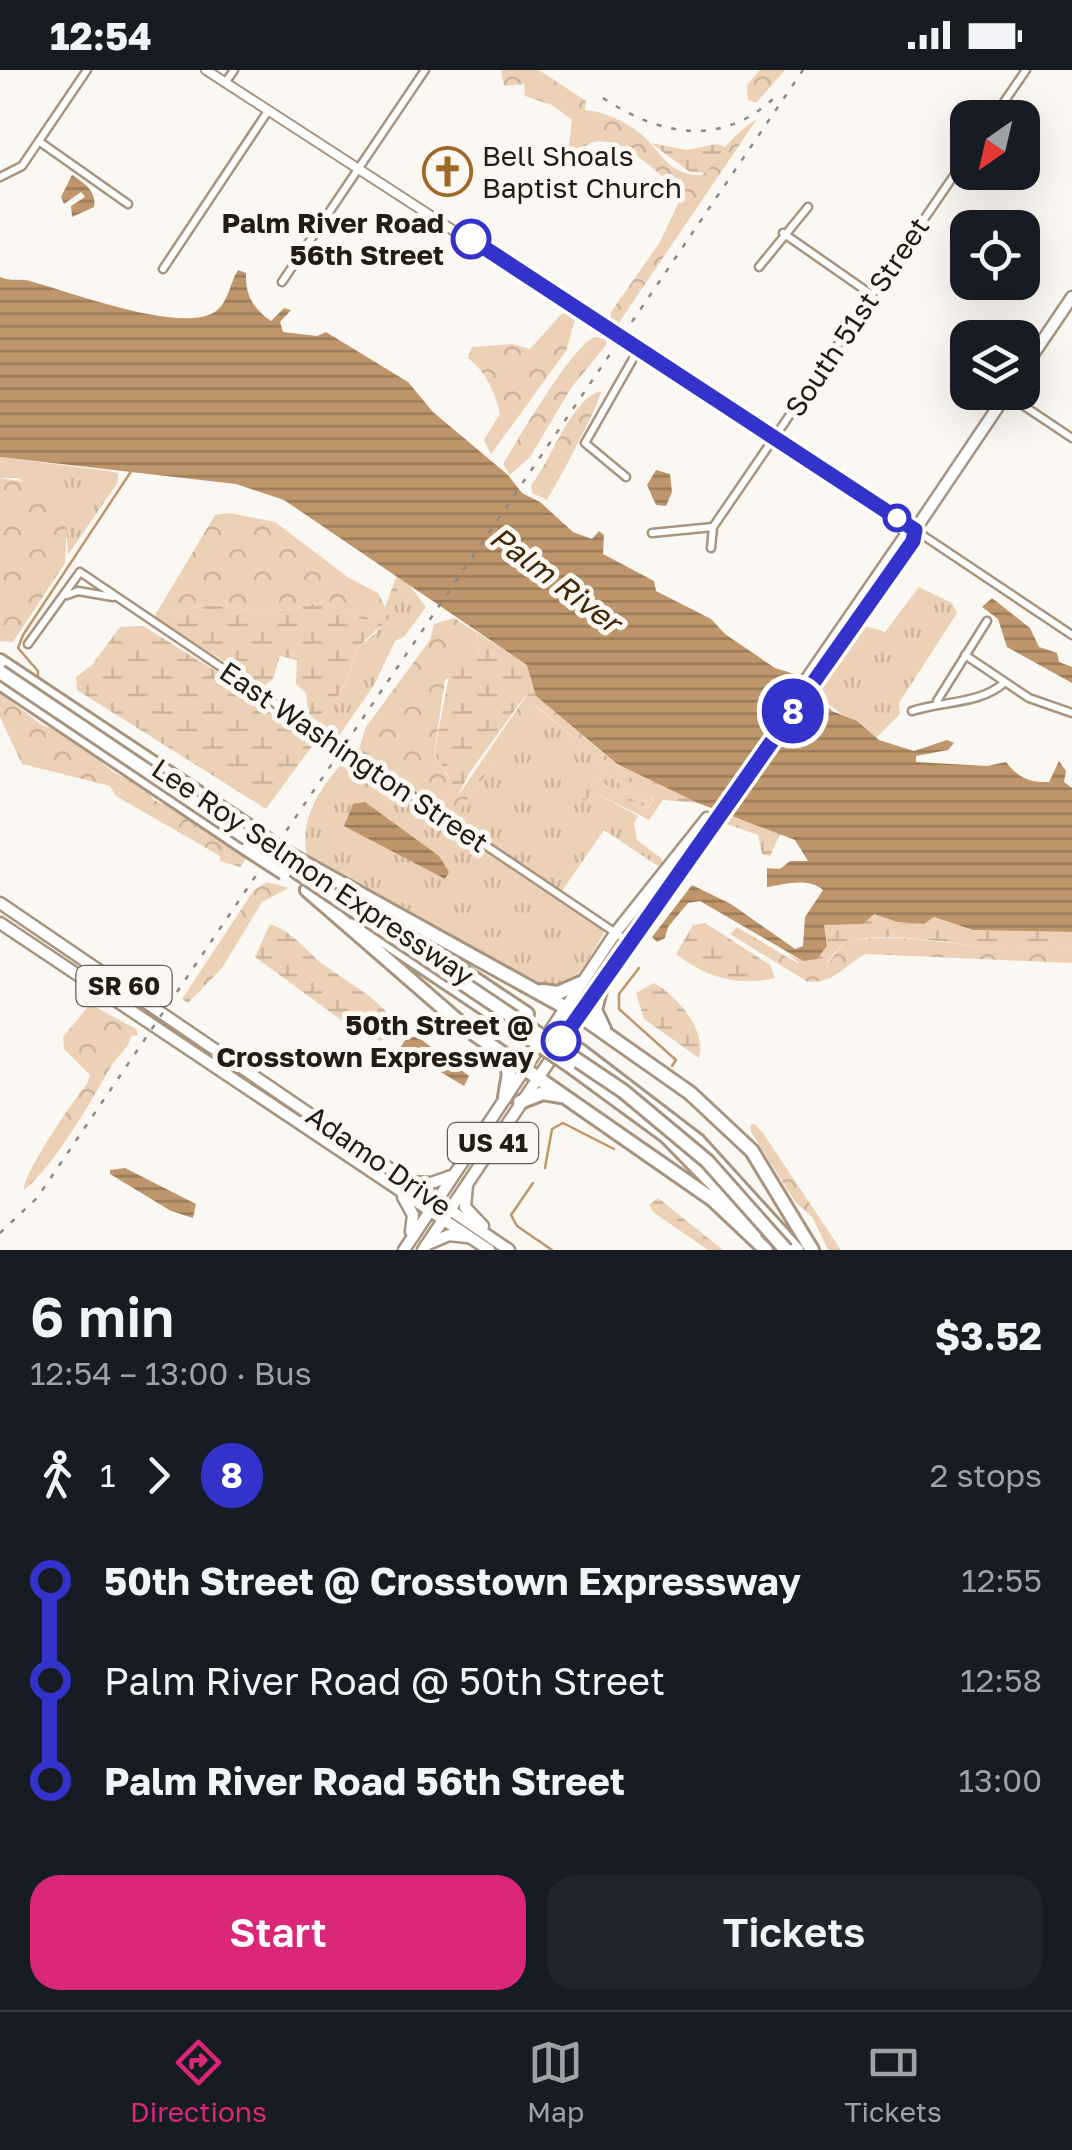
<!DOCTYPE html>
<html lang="en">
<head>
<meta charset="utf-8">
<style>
  :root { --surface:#171b24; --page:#20242c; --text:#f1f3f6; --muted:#9ea1a6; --line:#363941; --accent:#db2777 }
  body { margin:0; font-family:"Golos Text",sans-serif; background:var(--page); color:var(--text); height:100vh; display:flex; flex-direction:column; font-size:38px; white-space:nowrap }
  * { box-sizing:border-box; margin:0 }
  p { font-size:32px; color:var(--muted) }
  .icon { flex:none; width:55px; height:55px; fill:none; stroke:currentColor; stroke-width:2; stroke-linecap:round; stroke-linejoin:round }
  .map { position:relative; height:1180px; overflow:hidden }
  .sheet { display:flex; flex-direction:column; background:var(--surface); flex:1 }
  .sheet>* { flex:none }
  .badge { padding:0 20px; border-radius:32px; font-size:35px; line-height:65px }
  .needle { width:65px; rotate:214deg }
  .buttons { position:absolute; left:950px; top:30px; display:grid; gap:20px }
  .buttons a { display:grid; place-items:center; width:90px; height:90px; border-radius:20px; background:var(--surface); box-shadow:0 10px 40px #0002; font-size:50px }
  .map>.badge { position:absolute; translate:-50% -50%; box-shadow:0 0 0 5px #fff }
  .legs { display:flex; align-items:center; gap:15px; height:110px; padding:0 30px; font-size:32px }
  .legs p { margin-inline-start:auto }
  .head { display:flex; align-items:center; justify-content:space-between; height:170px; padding:0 30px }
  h1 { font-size:55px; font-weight:600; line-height:75px }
  .primary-button { display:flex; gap:20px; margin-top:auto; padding:20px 30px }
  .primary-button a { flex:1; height:115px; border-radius:30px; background:var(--accent); color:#fff; font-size:40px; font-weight:600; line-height:115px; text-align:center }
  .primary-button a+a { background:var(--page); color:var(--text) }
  ul { padding:0 30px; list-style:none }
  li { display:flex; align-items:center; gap:35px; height:100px; font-size:38px }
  li i { display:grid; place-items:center; width:15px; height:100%; margin:0 12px; background:currentColor }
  li i::after { content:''; width:25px; height:25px; margin:-12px; border:8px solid; border-radius:50%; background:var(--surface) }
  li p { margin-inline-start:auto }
  li:first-child i { background:linear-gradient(#0000 50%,currentColor 0) }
  li:last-child i { background:linear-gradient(currentColor 50%,#0000 0) }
  .status { display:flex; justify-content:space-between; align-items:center; height:70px; padding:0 50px; background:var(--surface); direction:ltr }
  .status svg { height:28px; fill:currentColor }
  .tab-bar { display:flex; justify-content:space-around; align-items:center; height:140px; border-top:2px solid var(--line); background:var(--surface); font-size:28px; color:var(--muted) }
  .tab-bar a { display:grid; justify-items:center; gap:5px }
  .tab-bar .current { color:var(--accent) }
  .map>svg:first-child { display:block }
  .grass { fill:url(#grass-tufts) }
  .forest { fill:url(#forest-crowns) }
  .wetland { fill:url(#wetland-marsh) }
  .water { fill:url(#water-rules) }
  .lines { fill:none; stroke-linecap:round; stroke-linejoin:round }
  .stream { stroke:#bf966c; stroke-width:2.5 }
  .minor-casing { stroke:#a9947f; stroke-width:11 }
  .tertiary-casing { stroke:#a9947f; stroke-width:12 }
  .primary-casing { stroke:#a9947f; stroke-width:15 }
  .motorway-casing { stroke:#a9947f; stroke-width:18 }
  .minor { stroke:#fff; stroke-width:6 }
  .tertiary { stroke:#fff; stroke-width:8 }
  .primary { stroke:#fff; stroke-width:10 }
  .motorway { stroke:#fff; stroke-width:12 }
  .rail { stroke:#8f8882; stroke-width:2.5; stroke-dasharray:5 10; stroke-linecap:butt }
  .motorway-bridge-casing { stroke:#a9947f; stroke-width:18; stroke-linecap:butt }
  .motorway-bridge { stroke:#fff; stroke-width:12 }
  .line-1-casing { stroke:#fff; stroke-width:22 }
  .line-1 { stroke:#33c; stroke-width:15 }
  .stop-1-dot { fill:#fff; stroke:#33c; stroke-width:5 }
  .labels { text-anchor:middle; stroke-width:10; stroke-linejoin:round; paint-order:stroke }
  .shield { fill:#fbf7f2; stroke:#645d56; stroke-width:2.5 }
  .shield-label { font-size:25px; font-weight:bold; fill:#241b13 }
  .poi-label { font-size:28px; fill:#241b13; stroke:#fbf7f2; text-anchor:start }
  .stop-label { font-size:28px; font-weight:bold; fill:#241b13; stroke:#fbf7f2; text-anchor:end }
  .street-label { font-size:28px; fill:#241b13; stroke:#fbf7f2 }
  .water-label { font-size:30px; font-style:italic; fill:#432603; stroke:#fbf7f2 }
</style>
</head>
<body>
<div class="status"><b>12:54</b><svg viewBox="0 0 49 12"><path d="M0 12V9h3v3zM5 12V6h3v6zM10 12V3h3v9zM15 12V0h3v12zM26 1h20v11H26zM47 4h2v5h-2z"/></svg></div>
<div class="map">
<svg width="1072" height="1180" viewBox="0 0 1072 1180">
  <defs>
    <pattern id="grass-tufts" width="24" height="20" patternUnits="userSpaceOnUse" patternTransform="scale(2.5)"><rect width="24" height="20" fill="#edd1b6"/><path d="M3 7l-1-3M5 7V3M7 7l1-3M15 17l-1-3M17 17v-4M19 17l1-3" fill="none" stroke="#cbb39c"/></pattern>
    <pattern id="forest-crowns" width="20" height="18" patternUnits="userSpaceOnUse" patternTransform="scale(2.5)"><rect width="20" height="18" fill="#edd1b6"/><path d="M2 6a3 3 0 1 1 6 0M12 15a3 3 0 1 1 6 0" fill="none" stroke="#cbb39c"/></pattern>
    <pattern id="wetland-marsh" width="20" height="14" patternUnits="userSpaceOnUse" patternTransform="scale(2.5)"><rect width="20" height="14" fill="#edd1b6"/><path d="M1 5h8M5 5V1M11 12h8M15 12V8" fill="none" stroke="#cbb39c"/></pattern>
    <pattern id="water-rules" width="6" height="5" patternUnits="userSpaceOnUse" patternTransform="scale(2.5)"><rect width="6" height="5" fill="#bf966c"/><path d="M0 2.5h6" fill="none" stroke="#9b7a58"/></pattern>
  </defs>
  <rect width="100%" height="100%" fill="#fbf7f2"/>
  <path class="grass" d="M0 387 109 401 118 403V412L68 485 65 440 18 408H0Z
    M408 513 426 537 404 567 395 571 374 615 336 670 319 659 317 651 325 648 347 611 357 578 376 563Z
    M919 517 952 533 957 543 899 633 900 644 876 668C856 650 834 644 818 622L856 571 859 554 885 562Z
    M534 635 584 676 606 704 644 729 647 738 598 711 584 731 596 723 638 746 634 753 637 770 662 789 661 798 604 760 560 824 452 751Z
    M349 685 600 857 604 863C577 907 574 928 519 909L308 790C297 748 321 717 349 685Z"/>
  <path class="forest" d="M501 0H539L586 31 585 40C603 41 623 51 637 61 660 77 665 106 702 105 719 84 735 62 757 49L616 257 610 253 611 242 660 172 683 123C655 104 615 52 580 79L569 76 572 50 552 35 525 26 524 14 504 16Z
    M760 0H785L756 33 748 30 747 15Z
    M567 238 576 246 566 281 491 384 484 370 500 344C495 322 486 302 468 288L472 277 512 274 530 279Z
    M595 267 607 269 606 275 571 318 530 387 510 405 503 394C518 370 573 274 595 267Z
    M601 321C602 330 555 418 547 430L532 423 531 415C550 394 571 328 601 321Z
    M0 408 46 415 68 432 65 493 13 572 0 571Z
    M229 443 275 452 349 508 378 523 385 537 365 551 322 532 274 542 216 535 157 542 215 445Z
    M454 548 476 562 479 587 445 610 434 684 448 706 454 732 526 626H536L649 722 653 731 647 738 644 729 606 704 584 676 535 635 452 751 357 685 366 657 430 570 434 554Z
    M0 623 43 656 64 661 113 702 145 718 154 730 187 745 246 789 240 797 220 791V786L116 726 110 716 22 694 0 647Z
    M267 812 289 818 262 832 222 898 188 933 182 929 254 820Z
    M737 857 797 893 829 892 845 871C895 863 945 873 994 878 1022 880 1045 869 1072 876V893L866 884C844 895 836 913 808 912L730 864Z
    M90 934 136 959 138 965 131 966C128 981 116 986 110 998 90 1033 55 1095 24 1120 22 1106 73 1030 87 1014L90 1005 64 979 63 967Z
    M755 1054 763 1063 841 1180H828L813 1148 796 1133 751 1062 750 1055Z"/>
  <path class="wetland" d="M651 73 686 80 717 74 725 77 706 103 690 102Z
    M397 505 408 513 387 550 357 578 347 610 325 649 317 651 309 645 306 623 296 614 297 590 280 586 273 609 264 616 156 549V542L216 535 274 542 322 532 365 551 385 537Z
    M143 556 224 606 312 676 266 739 77 620 76 607 92 595 120 557Z
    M476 562 528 595 536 626H525L470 702 454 733 448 705 434 684 453 585 479 586Z
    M617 694 698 733 663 730 649 750 596 723 584 731 579 727 580 721 598 711 648 738 654 730Z
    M734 745 780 764 770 786 762 784 758 765 724 753 722 748Z
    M874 844 897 852 924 854 934 847 973 860 1072 862V876C1045 869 1022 880 994 878 945 873 895 861 845 871L823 897 808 900 788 884 803 891 827 875 823 855 863 854Z
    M705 853 770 895 775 908C738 917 705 907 676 884L693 855Z
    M270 854C295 862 306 883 327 897 352 915 374 926 395 951L392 965 381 971 355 960 255 887Z
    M654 913C677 926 707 960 699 988L644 949 636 923Z
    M658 1128 723 1180H708L653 1142 649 1135Z"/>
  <path class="water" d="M72 105C84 113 97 121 94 137L72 147 71 136 85 127 81 122 64 134 61 127Z
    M238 200 246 203C245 225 253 238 271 251L284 238 291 240 280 252 283 262 317 266 326 262 408 312 433 342 508 405 522 423 540 432 573 462 592 469 599 461 604 465 603 484 654 511 656 521 711 549 725 564 775 598 798 605 832 641 857 651 879 670 914 681 947 670 954 673 948 680 916 686V692L987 696 1006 692C1017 707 1030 713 1049 712L1059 691 1066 701 1064 712 1072 718V862L973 860 934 847 924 854 897 852 874 844 863 854 824 855 827 876 817 889 803 891 700 831 688 833 668 857 665 868 657 872 652 867 692 815 731 834 795 879 803 876 805 847 823 820C809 807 785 814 767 817V798L780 799 790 791H808L795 770 698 733 617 694 536 626 527 595 284 430 236 414 0 387V207C11 212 19 208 30 211 70 222 173 261 211 244 228 237 229 214 238 200Z
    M656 400 670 404 672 422 666 436 656 435 647 415Z
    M992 528 1030 558 1039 577 1057 583 1059 592 1072 597V613L1007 577 998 549 982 537Z
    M365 732 439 786 449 802 445 809 344 756 353 734Z
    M407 967H418L469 1006 464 1016 422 991 398 992 395 986Z
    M125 1098 196 1134 193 1148 171 1141 110 1104V1100Z"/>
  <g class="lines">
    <path class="stream" d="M38 607V601L18 578 23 565 132 400
      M639 898 619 924V939L676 990 672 996
      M545 1098 552 1059 563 1053 614 1079
      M533 1113 511 1145 517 1156 552 1180"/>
    <defs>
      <path id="minor" d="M225 13 234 0
        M993 48 1026 0
        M40 72 128 134
        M0 107 22 96 87 0
        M783 163 872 225
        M759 197 808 137
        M163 199 268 41
        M282 212 425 0
        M1006 324 1072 368
        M626 407 585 373 638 280
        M915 460 1072 565
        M652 463 713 457 968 85
        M711 478 713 457
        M67 525 78 521 113 527
        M28 574 80 502 629 872
        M965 585 1029 628 1072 643
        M937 631 987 551
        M912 641C942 631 982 634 1005 612"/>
      <path id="tertiary" d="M206 0 915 460"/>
      <path id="primary" d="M1022 301 1072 227
        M770 662 905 466 915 460
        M0 833 509 1180
        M0 853 489 1180
        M409 1112 431 1113 451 1106
        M467 1115 465 1137 483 1156
        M403 1127 413 1145 411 1162
        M426 1175 449 1165 467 1167
        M404 1180 616 862 707 748
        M423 1180 674 805 913 471 915 460 1008 322"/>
      <path id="motorway" d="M0 591 251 758
        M0 613 247 779
        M283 781 579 945 690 1023 752 1081 812 1180
        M307 820 466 958 712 1129 766 1180
        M346 823 527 944
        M356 852 523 964
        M602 912 595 940 604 959
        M542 921 558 923 581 913
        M579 980 698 1071 797 1180
        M502 985 509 1003 505 1027
        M569 995 666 1066 758 1160
        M520 1032 543 1023 561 1026"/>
    </defs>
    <use href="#minor" class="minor-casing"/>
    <use href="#tertiary" class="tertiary-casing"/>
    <use href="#primary" class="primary-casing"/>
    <use href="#motorway" class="motorway-casing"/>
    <use href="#minor" class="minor"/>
    <use href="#tertiary" class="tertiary"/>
    <use href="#primary" class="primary"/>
    <use href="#motorway" class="motorway"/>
    <path class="rail" d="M603 28C660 66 723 78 776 26
      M0 1163 37 1128 803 0"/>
    <defs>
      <path id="motorway-bridge" d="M0 602 623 1021 707 1091 786 1180
        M251 758 283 781
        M247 779 284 803
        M523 964 569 995"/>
    </defs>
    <use href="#motorway-bridge" class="motorway-bridge-casing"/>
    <use href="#motorway-bridge" class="motorway-bridge"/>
  </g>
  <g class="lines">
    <defs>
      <path id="line-1" d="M471 169 915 460 913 471 561 971"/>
    </defs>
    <use href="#line-1" class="line-1-casing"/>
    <use href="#line-1" class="line-1"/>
  </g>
  <defs>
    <symbol id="church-ring" viewBox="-11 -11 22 22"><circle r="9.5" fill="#fbf7f2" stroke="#a16825" stroke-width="1.5"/><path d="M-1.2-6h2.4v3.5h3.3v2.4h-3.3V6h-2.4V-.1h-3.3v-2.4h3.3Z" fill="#a16825"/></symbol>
  </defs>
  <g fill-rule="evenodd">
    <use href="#church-ring" x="420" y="74" width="55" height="55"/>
  </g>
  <g class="stop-1-dot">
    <circle cx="471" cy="169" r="18"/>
    <circle cx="897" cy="448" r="12"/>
    <circle cx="561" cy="971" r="18"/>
  </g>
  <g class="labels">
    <g class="shield">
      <rect x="76.5" y="896" width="95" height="40" rx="8"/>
      <rect x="448" y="1053" width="90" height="40" rx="8"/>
    </g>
    <g class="shield-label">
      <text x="124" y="925">SR 60</text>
      <text x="493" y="1082">US 41</text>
    </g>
    <g class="poi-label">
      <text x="482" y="96">Bell Shoals<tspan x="482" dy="32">Baptist Church</tspan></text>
    </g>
    <g class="stop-label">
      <text x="444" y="163">Palm River Road<tspan x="444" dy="32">56th Street</tspan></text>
      <text x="534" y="965">50th Street @<tspan x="534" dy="32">Crosstown Expressway</tspan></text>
    </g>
    <g class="street-label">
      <text transform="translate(857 247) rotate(-56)" y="10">South 51st Street</text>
      <text transform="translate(354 687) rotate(34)" y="10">East Washington Street</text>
      <text transform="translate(313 802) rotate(34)" y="10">Lee Roy Selmon Expressway</text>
      <text transform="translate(379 1091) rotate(35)" y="10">Adamo Drive</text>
    </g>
    <g class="water-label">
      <text transform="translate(555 510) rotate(37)" y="10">Palm River</text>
    </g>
  </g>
</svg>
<div class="buttons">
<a><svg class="needle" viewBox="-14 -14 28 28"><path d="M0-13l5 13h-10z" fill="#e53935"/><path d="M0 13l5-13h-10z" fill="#9ea1a6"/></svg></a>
<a><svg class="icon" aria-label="locate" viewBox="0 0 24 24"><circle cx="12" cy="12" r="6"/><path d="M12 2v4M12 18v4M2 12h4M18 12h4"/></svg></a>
<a><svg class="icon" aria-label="layers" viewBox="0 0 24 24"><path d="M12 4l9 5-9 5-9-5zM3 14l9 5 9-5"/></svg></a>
</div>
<b class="badge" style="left:793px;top:641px;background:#33c;color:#fff">8</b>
</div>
<section class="sheet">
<div class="head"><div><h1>6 min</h1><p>12:54 – 13:00 · Bus</p></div><b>$3.52</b></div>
<div class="legs"><svg class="icon" aria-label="walk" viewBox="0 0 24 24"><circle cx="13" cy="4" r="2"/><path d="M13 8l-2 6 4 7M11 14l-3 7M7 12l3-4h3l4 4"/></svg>1<svg class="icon" aria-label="forward" viewBox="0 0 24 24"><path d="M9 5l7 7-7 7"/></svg><b class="badge" style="background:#33c;color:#fff">8</b><p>2 stops</p></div>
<ul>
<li><i style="color:#33c"></i><b>50th Street @ Crosstown Expressway</b><p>12:55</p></li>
<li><i style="color:#33c"></i><span>Palm River Road @ 50th Street</span><p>12:58</p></li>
<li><i style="color:#33c"></i><b>Palm River Road 56th Street</b><p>13:00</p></li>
</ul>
<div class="primary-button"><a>Start</a><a>Tickets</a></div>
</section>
<nav class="tab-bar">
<a class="current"><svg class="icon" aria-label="directions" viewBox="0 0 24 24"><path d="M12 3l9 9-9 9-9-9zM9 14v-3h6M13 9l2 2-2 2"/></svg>Directions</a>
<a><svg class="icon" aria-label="map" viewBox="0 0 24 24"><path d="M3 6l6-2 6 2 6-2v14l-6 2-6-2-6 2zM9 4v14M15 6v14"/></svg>Map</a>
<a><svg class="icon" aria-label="tickets" viewBox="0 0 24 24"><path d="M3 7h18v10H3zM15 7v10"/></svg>Tickets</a>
</nav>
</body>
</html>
